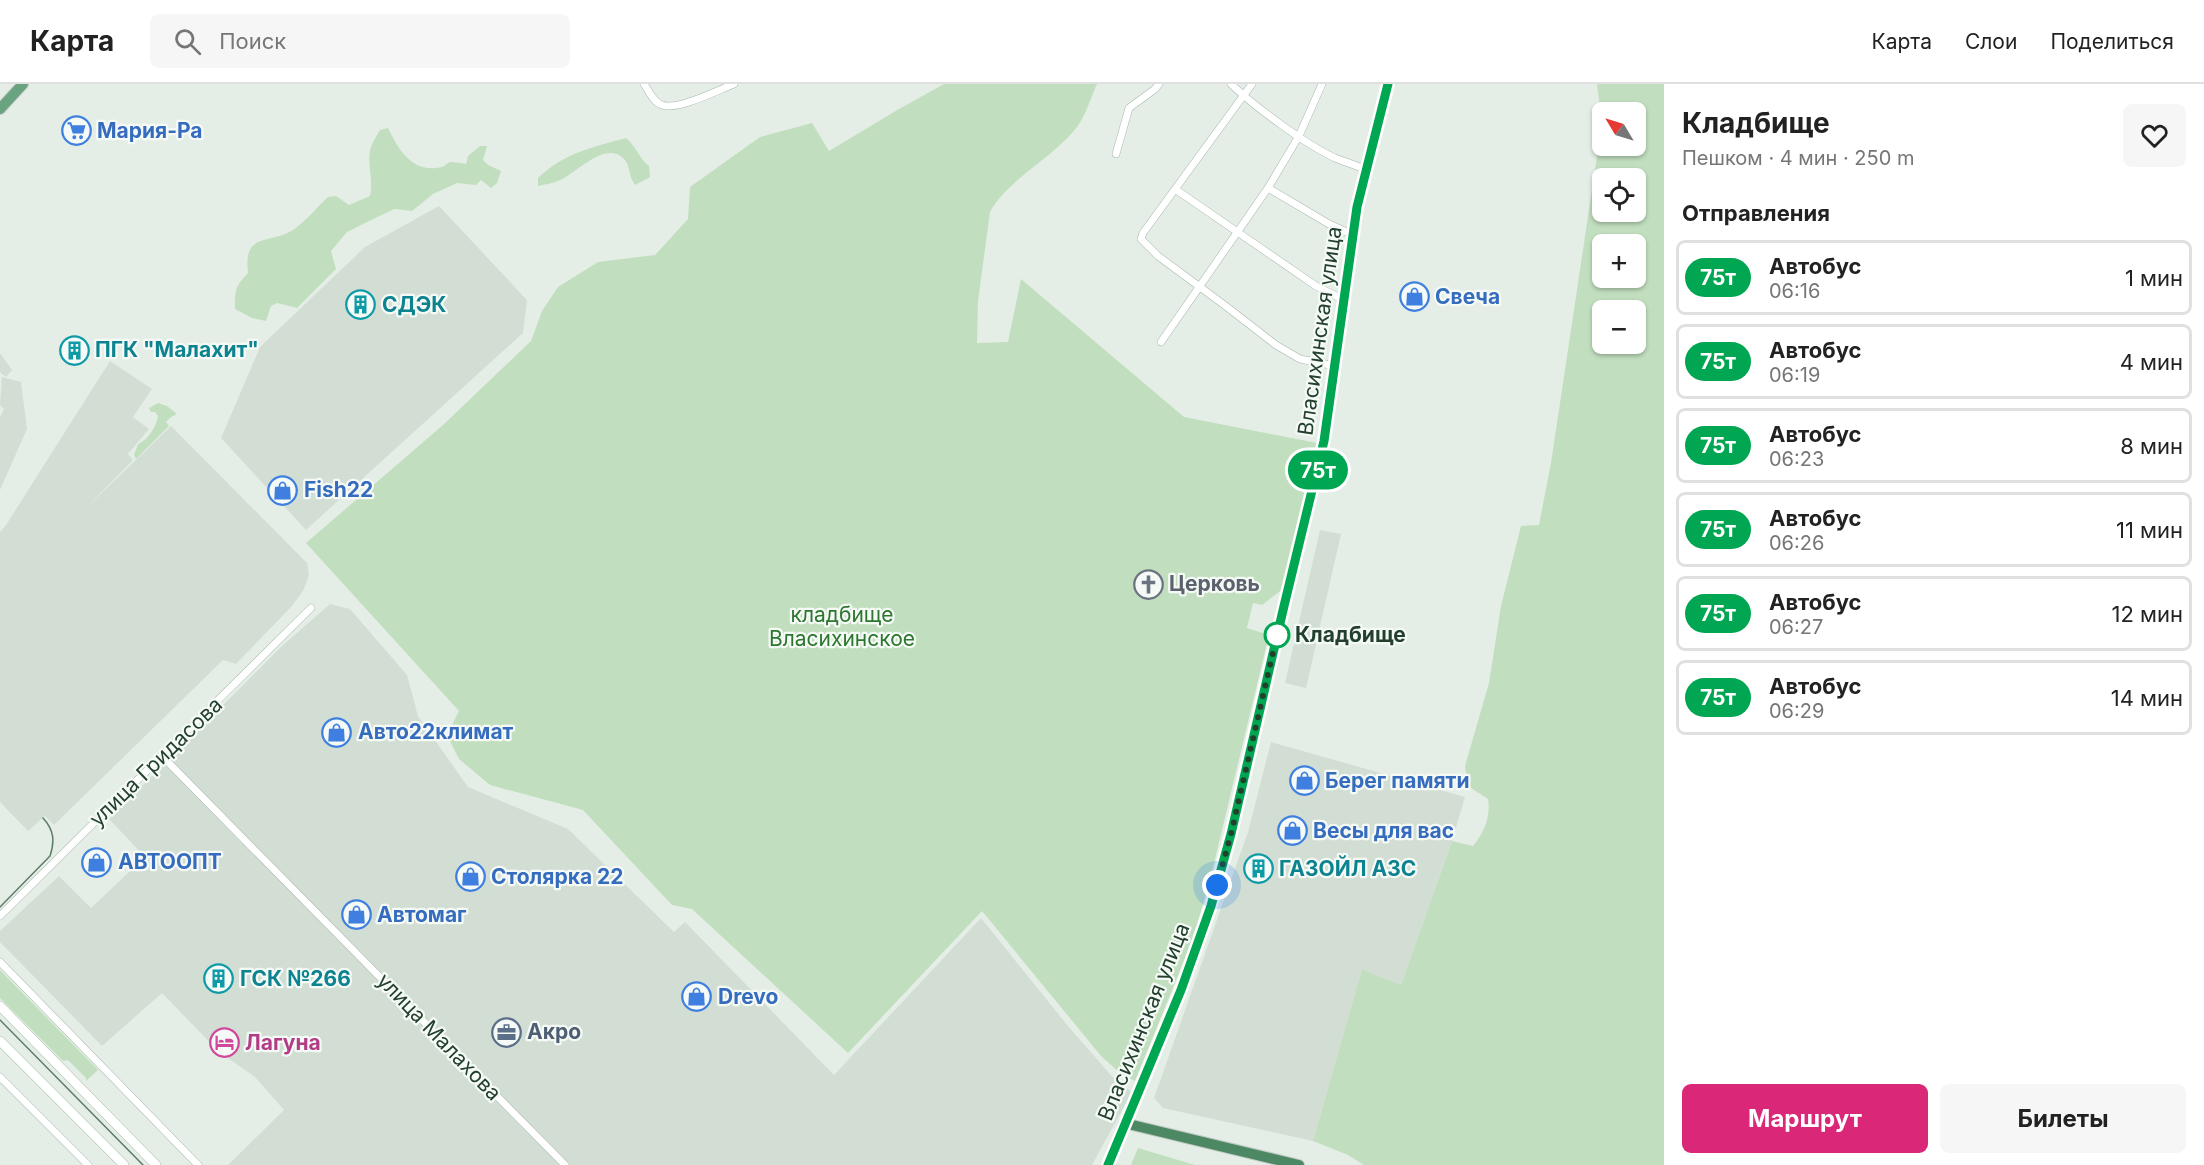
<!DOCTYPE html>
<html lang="ru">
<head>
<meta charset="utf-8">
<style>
  :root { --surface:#fff; --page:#f6f6f6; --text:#222; --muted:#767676; --line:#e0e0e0; --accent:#db2777 }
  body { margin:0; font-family:Inter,sans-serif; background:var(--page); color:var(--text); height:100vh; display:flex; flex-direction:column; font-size:22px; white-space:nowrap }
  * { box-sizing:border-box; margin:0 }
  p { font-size:20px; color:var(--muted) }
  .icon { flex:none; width:33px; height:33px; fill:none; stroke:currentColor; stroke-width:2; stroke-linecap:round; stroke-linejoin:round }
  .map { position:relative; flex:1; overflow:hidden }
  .sheet { display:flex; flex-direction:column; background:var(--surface); width:540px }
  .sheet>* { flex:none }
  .badge { padding:0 12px; border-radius:20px; font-size:21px; line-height:39px }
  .needle { width:39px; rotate:308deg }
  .controls { position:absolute; left:1592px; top:18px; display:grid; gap:12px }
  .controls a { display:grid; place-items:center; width:54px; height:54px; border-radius:9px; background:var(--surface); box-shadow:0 2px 4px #0004; font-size:30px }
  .you { position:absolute; width:30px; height:30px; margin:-15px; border:4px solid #fff; border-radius:50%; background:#1a73e8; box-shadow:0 0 0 9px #1a73e833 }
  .map>.badge { position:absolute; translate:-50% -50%; box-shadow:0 0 0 3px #fff }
  h2 { padding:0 18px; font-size:22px; line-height:54px }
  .round { display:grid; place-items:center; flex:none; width:63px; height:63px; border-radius:9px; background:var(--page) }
  .overview { display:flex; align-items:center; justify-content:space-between; height:102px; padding:0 18px }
  h1 { font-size:28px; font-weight:700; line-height:45px }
  .cta { display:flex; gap:12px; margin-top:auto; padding:12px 18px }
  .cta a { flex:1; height:69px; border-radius:9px; background:var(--accent); color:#fff; font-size:24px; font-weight:700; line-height:69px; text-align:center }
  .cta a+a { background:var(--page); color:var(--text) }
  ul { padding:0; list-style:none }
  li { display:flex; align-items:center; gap:18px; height:75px; margin:0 12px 9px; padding:0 6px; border:3px solid var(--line); border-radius:9px }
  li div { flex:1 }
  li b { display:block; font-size:22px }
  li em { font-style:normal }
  li .badge { min-width:66px; font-weight:700; text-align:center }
  header { display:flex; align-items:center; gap:36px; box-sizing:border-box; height:84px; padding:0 30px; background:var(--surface); border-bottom:2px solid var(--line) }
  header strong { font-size:28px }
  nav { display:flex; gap:33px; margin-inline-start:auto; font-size:21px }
  .search { width:420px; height:54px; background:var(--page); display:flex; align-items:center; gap:15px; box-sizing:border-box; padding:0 21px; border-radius:9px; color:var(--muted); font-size:22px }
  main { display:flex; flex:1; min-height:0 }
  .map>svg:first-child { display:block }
  .built { fill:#d2ded4 }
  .green { fill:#c1dfbe; fill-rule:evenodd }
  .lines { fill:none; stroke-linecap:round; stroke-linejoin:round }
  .minor-casing { stroke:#a6b6ab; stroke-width:8 }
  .tertiary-casing { stroke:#a6b6ab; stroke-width:10 }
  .secondary-casing { stroke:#a6bdac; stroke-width:10 }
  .primary-casing { stroke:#c1cac4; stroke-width:12 }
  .trunk-casing { stroke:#c1cac4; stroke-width:12 }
  .minor { stroke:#fff; stroke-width:7 }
  .tertiary { stroke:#fff; stroke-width:8 }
  .secondary { stroke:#fff; stroke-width:9 }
  .primary { stroke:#69a37f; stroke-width:10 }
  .trunk { stroke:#4c8864; stroke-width:10 }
  .tram { stroke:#5e7b68; stroke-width:1.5 }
  .line-casing { stroke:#fff; stroke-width:14 }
  .line { stroke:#00a651; stroke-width:9 }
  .walk { stroke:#23402e; stroke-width:6; stroke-dasharray:0 10.8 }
  .stop-dot { fill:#fff; stroke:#00a651; stroke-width:3 }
  .labels { text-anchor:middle; stroke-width:4.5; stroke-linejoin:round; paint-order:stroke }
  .shop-label { font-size:21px; font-weight:bold; fill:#366cbe; stroke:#f5faf6; text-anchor:start }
  .culture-label { font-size:21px; font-weight:bold; fill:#0d838f; stroke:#f5faf6; text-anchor:start }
  .street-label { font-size:21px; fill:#23402e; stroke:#f5faf6 }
  .worship-label { font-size:21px; font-weight:bold; fill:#5b616d; stroke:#f5faf6; text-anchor:start }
  .park-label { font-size:21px; fill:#2d772e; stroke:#f5faf6 }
  .stop-label { font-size:21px; font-weight:bold; fill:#23402e; stroke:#f5faf6; text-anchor:start }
  .service-label { font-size:21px; font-weight:bold; fill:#4e5e75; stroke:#f5faf6; text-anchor:start }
  .hotel-label { font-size:21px; font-weight:bold; fill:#b23c85; stroke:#f5faf6; text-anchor:start }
</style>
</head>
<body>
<header>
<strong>Карта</strong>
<div class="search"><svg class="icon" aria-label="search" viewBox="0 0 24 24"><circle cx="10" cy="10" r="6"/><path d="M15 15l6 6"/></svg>Поиск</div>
<nav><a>Карта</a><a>Слои</a><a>Поделиться</a></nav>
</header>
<main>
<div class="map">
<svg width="1664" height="1081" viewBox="0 0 1664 1081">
  <rect width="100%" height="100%" fill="#e4eee6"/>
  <path class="built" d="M439 122 527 216 523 249 306 446 221 354 260 263 365 163Z
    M0 269 12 286 6 293 0 288Z
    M110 277 152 305 133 333 149 345 128 370 133 376 86 424 171 342 307 479 309 491 303 507 292 522 236 580 223 576 54 741 45 732 28 747 0 718V448L6 441Z
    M2 293 21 298 27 345 0 406V333L4 325 0 321Z
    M1320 446 1341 450 1306 604 1285 599Z
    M330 520 350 525 407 591 418 632 468 703 568 745 674 848 685 838 834 991 981 834 1068 942 1116 997 1132 1008 1092 1081H228L284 1026 255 993 219 968 162 909 102 962 0 858V847L59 792 91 824 145 773 109 735 282 562Z
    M1271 658 1465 713 1452 757 1401 901 1362 887 1313 1057 1163 1024 1154 1014 1248 748Z"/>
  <path class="green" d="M944 0H1097C1091 13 1086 31 1077 43 1053 74 1008 95 990 128L978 217 977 259 1008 258 1021 195 1184 333 1317 359 1284 504 1262 521 1253 519 1247 544 1269 551 1209 800 1192 857 1135 997 1121 990 1101 972 982 827 848 969 692 825 672 821 583 726 490 701 459 675 447 651 459 627 306 459 443 341 531 257 542 227 558 203 598 178 655 171 688 135 690 103 760 53 812 39 829 67 899 25Z
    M1597 0H1664V1081H1364L1348 1071 1313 1057 1362 886 1401 901 1452 757 1473 762C1484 749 1491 732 1488 715L1468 702 1465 682 1489 599 1501 522 1521 442 1539 441 1551 379 1602 39ZM1602 28H1635V62H1602ZM1602 94H1635V128H1602ZM1635 160V194H1602V160ZM1635 226V260H1602V226Z
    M388 44C399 66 412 90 442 83 447 81 446 79 451 78 455 78 461 79 466 80L468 72 480 62H487L483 76 488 81 501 87 497 99 491 104 481 96 476 101 457 99 433 110 412 127 394 125 367 138 347 148 331 167 336 185 297 224 277 219 271 222 266 237 252 234 235 225C235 206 235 203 248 189 243 147 269 161 293 146 306 137 317 123 328 113L336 112 349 121 370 112C374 96 366 79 371 63 373 57 377 51 380 46Z
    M626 54C636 62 639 74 649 82L650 93 635 101C628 91 630 82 625 76 607 56 581 85 564 94 555 99 547 100 538 102V94C564 69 593 63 626 54Z
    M158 319 167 322 177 330 171 333 166 338 169 342 136 375 134 371 138 360C148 356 156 343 158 332L155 328H151L149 324Z
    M0 886 98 986 86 997V994L68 976 63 977 0 914Z
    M1138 1064 1195 1081H1131Z"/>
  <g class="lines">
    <defs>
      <path id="minor" d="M644 0C649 7 653 18 662 21 677 27 718 6 734 0
        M1231 0C1255 23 1305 60 1335 74 1345 78 1356 81 1366 86
        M1252 0 1143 149 1141 155 1158 172 1223 220 1276 261 1300 275 1335 282
        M1116 70 1129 24 1155 5 1159 0
        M1268 104 1329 140 1353 151
        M1175 105 1316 202 1344 216
        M1161 258 1268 104 1299 52 1322 0
        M162 672 565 1081
        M0 832 311 524
        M0 878 198 1081
        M0 993 88 1081"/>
      <path id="tertiary" d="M1124 1039 1181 906 1211 822 1231 750 1284 522 1324 357 1357 123 1388 0"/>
      <path id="secondary" d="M0 922 156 1081
        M0 957 124 1081"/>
      <path id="primary" d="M0 25 23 0"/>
      <path id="trunk" d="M1108 1081 1124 1039 1299 1081"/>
    </defs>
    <use href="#minor" class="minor-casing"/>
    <use href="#tertiary" class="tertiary-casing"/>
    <use href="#secondary" class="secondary-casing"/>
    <use href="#primary" class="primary-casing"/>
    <use href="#trunk" class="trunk-casing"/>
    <use href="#minor" class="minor"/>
    <use href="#tertiary" class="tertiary"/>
    <use href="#secondary" class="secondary"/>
    <use href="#primary" class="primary"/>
    <use href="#trunk" class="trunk"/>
    <path class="tram" d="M0 823 50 772C55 757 54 746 43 734
      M0 936 143 1081"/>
  </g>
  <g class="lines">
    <defs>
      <path id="line" d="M1108 1081 1181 906 1211 822 1231 750 1284 522 1324 357 1357 123 1388 0"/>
    </defs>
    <use href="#line" class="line-casing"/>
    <use href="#line" class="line"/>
    <path class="walk" d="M1217 801 1231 750 1277 551"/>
  </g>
  <defs>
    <symbol id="supermarket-ring" viewBox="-11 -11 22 22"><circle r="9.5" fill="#f5faf6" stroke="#3f7fe0" stroke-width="1.5"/><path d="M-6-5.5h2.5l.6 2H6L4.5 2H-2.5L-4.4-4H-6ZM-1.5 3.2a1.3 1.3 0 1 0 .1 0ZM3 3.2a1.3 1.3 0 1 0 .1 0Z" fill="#3f7fe0"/></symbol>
    <symbol id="shop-ring" viewBox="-11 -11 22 22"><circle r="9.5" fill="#f5faf6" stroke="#3f7fe0" stroke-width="1.5"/><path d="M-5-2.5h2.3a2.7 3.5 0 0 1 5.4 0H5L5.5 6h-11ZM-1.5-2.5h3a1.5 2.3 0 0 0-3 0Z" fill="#3f7fe0"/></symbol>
    <symbol id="building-ring" viewBox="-11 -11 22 22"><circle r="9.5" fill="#f5faf6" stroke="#0f9aa8" stroke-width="1.5"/><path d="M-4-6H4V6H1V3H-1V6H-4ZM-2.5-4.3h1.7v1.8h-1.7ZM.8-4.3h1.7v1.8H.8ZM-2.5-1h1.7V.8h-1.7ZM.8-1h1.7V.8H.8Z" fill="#0f9aa8"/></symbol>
    <symbol id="church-ring" viewBox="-11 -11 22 22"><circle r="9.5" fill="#f5faf6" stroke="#6b7280" stroke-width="1.5"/><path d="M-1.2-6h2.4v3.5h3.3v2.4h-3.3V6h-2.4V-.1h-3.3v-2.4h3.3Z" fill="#6b7280"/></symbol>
    <symbol id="office-ring" viewBox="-11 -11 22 22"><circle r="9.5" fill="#f5faf6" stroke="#5c6f8a" stroke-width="1.5"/><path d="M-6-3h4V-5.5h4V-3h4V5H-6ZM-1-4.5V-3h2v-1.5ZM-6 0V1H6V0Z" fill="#5c6f8a"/></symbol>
    <symbol id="hotel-ring" viewBox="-11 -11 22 22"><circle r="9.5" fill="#f5faf6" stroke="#d1479c" stroke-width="1.5"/><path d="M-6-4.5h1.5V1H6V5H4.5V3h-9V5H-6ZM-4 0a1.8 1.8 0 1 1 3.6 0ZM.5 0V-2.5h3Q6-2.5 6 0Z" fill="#d1479c"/></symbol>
  </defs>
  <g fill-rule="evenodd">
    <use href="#supermarket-ring" x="60" y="30" width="33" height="33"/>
    <use href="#shop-ring" x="1398" y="196" width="33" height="33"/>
    <use href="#building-ring" x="344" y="204" width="33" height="33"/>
    <use href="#building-ring" x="58" y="250" width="33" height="33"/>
    <use href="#shop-ring" x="266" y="390" width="33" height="33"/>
    <use href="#church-ring" x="1132" y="484" width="33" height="33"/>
    <use href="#shop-ring" x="320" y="632" width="33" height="33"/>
    <use href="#shop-ring" x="1288" y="680" width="33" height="33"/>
    <use href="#shop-ring" x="1276" y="730" width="33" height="33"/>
    <use href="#shop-ring" x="80" y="762" width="33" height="33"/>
    <use href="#building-ring" x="1242" y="768" width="33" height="33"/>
    <use href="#shop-ring" x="454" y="776" width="33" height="33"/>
    <use href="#shop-ring" x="340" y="814" width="33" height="33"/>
    <use href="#building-ring" x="202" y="878" width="33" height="33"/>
    <use href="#shop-ring" x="680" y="896" width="33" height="33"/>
    <use href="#office-ring" x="490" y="932" width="33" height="33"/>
    <use href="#hotel-ring" x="208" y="942" width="33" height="33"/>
  </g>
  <circle class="stop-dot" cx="1277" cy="551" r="12"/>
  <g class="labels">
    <g class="shop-label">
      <text x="97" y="54">Мария-Ра</text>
      <text x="1435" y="220">Свеча</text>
      <text x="304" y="413">Fish22</text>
      <text x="358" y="655">Авто22климат</text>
      <text x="1325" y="704">Берег памяти</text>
      <text x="1313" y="754">Весы для вас</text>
      <text x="118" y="785">АВТООПТ</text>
      <text x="491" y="800">Столярка 22</text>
      <text x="377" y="838">Автомаг</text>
      <text x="718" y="920">Drevo</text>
    </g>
    <g class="culture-label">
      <text x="382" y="228">СДЭК</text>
      <text x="95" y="273">ПГК "Малахит"</text>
      <text x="1279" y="792">ГАЗОЙЛ АЗС</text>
      <text x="240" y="902">ГСК №266</text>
    </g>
    <g class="street-label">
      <text transform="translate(1320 247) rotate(-82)" y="7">Власихинская улица</text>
      <text transform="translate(156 678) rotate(-44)" y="7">улица Гридасова</text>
      <text transform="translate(1144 938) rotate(-68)" y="7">Власихинская улица</text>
      <text transform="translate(439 953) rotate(46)" y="7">улица Малахова</text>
    </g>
    <g class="worship-label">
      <text x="1169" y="507">Церковь</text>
    </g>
    <g class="park-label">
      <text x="842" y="538">кладбище<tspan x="842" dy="24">Власихинское</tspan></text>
    </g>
    <g class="stop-label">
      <text x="1295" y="558">Кладбище</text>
    </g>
    <g class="service-label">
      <text x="527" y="955">Акро</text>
    </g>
    <g class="hotel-label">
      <text x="245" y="966">Лагуна</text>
    </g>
  </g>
</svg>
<div class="controls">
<a><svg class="needle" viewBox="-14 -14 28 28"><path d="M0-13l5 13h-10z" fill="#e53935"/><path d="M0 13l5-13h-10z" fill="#767676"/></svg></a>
<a><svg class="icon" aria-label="locate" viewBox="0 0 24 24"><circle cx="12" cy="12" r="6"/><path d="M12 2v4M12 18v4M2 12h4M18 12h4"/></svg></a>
<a>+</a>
<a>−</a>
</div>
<div class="you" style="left:1217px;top:801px"></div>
<b class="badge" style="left:1318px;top:386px;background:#00a651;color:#fff">75т</b>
</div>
<section class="sheet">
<div class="overview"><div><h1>Кладбище</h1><p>Пешком · 4 мин · 250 m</p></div><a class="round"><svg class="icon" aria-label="heart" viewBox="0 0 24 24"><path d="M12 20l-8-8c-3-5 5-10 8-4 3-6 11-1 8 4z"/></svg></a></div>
<h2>Отправления</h2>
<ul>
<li><span class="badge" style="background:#00a651;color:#fff">75т</span><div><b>Автобус</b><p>06:16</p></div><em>1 мин</em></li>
<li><span class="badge" style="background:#00a651;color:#fff">75т</span><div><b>Автобус</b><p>06:19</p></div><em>4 мин</em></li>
<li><span class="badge" style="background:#00a651;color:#fff">75т</span><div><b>Автобус</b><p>06:23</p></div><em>8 мин</em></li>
<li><span class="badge" style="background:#00a651;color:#fff">75т</span><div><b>Автобус</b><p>06:26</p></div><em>11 мин</em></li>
<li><span class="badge" style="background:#00a651;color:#fff">75т</span><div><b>Автобус</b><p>06:27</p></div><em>12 мин</em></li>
<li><span class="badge" style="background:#00a651;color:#fff">75т</span><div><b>Автобус</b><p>06:29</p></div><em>14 мин</em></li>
</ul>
<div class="cta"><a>Маршрут</a><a>Билеты</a></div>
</section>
</main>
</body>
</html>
